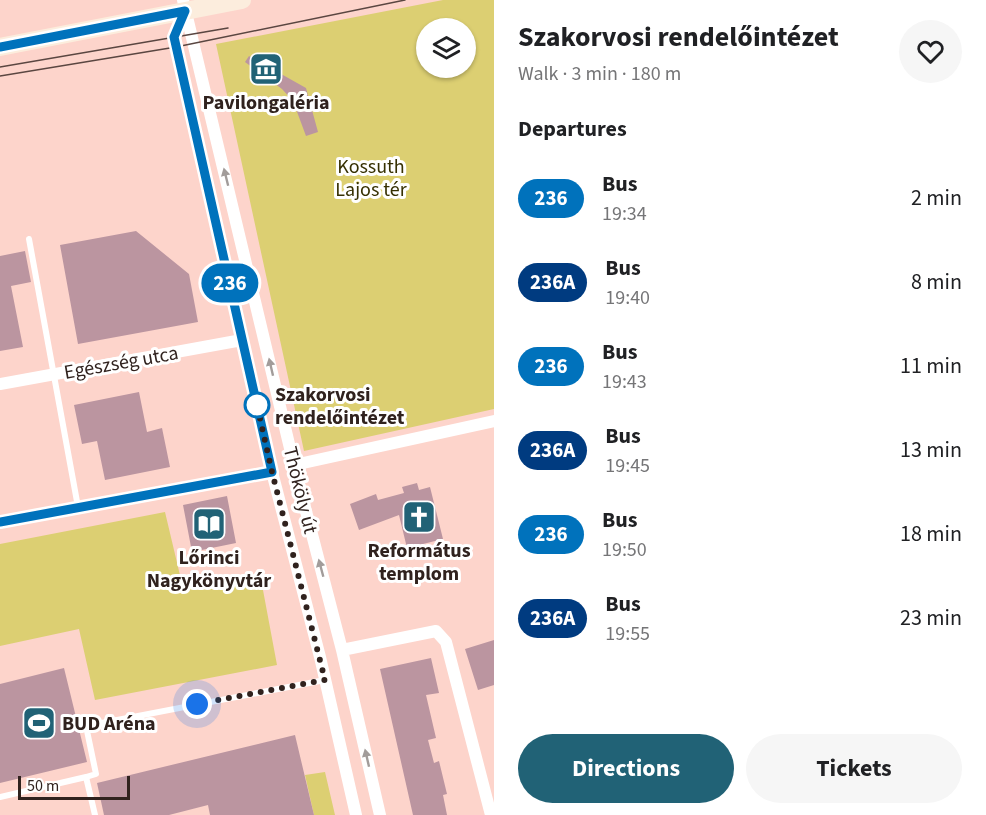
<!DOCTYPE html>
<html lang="en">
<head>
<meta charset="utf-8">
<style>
  :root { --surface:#fff; --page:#f6f6f6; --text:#202124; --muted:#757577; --accent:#216276 }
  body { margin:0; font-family:"Source Sans 3",sans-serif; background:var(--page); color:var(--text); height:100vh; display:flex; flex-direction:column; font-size:22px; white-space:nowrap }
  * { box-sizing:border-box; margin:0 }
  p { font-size:20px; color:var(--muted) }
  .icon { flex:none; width:33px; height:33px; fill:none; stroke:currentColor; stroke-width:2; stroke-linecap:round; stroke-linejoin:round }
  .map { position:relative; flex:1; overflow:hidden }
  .drawer { display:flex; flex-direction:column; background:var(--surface); width:492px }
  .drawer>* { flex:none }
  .badge { padding:0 12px; border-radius:20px; font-size:21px; line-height:39px }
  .tools { position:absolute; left:416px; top:18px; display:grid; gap:12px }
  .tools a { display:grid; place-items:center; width:60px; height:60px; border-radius:50%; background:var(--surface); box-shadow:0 2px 4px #0004; font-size:30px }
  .scale { position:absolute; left:18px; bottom:15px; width:112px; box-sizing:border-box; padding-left:6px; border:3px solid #30221e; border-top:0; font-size:16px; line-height:21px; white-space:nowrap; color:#30221e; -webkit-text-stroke:4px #fff; paint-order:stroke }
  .you { position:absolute; width:30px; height:30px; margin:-15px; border:4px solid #fff; border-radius:50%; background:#1a73e8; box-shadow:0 0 0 9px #1a73e833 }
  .map>.badge { position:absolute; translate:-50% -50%; box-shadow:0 0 0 3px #fff }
  h2 { padding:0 24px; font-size:22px; line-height:54px }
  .round { display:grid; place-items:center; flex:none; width:63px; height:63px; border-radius:32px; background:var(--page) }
  .overview { display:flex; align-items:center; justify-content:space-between; height:102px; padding:0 24px }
  h1 { font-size:28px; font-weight:700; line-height:45px }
  .action { display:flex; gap:12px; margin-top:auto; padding:12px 24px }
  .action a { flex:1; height:69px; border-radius:36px; background:var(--accent); color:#fff; font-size:24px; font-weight:700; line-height:69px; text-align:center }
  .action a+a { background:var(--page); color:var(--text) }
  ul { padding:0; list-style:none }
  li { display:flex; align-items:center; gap:18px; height:84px; padding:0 24px }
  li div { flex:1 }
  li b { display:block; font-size:22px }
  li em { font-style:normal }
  li .badge { min-width:66px; font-weight:700; text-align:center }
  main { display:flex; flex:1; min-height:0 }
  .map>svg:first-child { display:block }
  .green { fill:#dccf72; fill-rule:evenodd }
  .building { fill:#bb95a0 }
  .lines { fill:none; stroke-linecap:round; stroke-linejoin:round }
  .service { stroke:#fff; stroke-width:6 }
  .minor { stroke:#fff; stroke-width:12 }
  .secondary { stroke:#fceddd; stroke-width:18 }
  .tram { stroke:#5a4641; stroke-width:1.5 }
  .oneway { fill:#a29c9a }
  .line-casing { stroke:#fff; stroke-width:14 }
  .line { stroke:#0072bc; stroke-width:9 }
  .walk { stroke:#30221e; stroke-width:6; stroke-dasharray:0 10.8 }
  .stop-dot { fill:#fff; stroke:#0072bc; stroke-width:3 }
  .labels { text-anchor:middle; stroke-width:6; stroke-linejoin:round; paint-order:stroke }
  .poi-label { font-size:20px; font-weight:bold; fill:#30221e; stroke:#fff }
  .park-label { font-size:20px; fill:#363002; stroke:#fff }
  .street-label { font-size:20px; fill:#30221e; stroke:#fff }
  .stop-label { font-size:20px; font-weight:bold; fill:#30221e; stroke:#fff; text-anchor:start }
</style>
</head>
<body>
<main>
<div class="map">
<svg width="494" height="815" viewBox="0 0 494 815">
  <rect width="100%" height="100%" fill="#fdd4cb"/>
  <path class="green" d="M443 0H494V409L304 451 216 44ZM426 28H465V68H426Z
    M165 512 183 588 260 574 277 665 95 700 79 629 0 646V544Z
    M325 772 335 815H314L305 775Z"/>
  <path class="building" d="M249 56 306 88 318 132 306 136 293 101 282 89 245 62Z
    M136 231 189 274 198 322 78 344 60 245Z
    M25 251 31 282 11 286 23 347 0 351V256Z
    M139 392 147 432 162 428 170 467 105 480 97 441 82 444 74 405Z
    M417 483 419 490 430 487 443 539 407 548 399 515 359 530 350 504 376 494 378 500 404 493 402 487Z
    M227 496 236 543 192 552 183 505Z
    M494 640V685L478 690 465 649Z
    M431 658 439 693 426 695 436 738 428 740 434 763 439 761 447 794 443 795 447 815H413L380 669Z
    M64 668 87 762 0 783V684Z
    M295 735 314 815H210L208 805 169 815H104L97 783Z"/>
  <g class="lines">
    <path class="service" d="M29 239 78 507
      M0 797 86 777
      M95 815 86 777 96 774 86 726 325 680"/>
    <path class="minor" d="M183 0 294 465 342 650 380 815
      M185 11 174 37 272 472 320 657 356 815
      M0 384 242 340
      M294 465 494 421
      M0 522 272 472
      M342 650 436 631 446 642 491 815"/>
    <path class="secondary" d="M0 47 242 0"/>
    <path class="tram" d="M0 67 228 28
      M0 76 176 47 405 0"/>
  </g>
  <defs><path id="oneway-solid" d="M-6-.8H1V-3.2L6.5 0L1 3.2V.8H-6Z" transform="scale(1.5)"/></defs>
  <g class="oneway">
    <use href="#oneway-solid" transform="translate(226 177) rotate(-104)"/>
    <use href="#oneway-solid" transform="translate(271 367) rotate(-103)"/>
    <use href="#oneway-solid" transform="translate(321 568) rotate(-105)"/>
    <use href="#oneway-solid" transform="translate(367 758) rotate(-103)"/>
  </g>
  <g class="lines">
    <defs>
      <path id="line" d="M0 47 185 11 174 37 272 472 0 522"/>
    </defs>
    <use href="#line" class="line-casing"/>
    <use href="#line" class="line"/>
    <path class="walk" d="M197 704 325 680 272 472 257 405"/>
  </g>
  <defs>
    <symbol id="museum-square" viewBox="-11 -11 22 22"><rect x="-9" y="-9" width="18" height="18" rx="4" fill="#216276" stroke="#fff"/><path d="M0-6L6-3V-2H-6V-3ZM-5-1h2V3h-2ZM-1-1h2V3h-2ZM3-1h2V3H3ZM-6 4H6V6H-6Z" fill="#fff"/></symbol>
    <symbol id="church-square" viewBox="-11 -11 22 22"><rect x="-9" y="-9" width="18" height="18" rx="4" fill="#216276" stroke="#fff"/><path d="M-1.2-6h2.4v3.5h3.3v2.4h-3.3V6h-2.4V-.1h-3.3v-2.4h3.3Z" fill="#fff"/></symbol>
    <symbol id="library-square" viewBox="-11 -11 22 22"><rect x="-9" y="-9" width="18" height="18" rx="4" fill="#216276" stroke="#fff"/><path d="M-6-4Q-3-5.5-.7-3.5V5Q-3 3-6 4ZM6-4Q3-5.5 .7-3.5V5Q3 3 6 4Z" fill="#fff"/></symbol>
    <symbol id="stadium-square" viewBox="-11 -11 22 22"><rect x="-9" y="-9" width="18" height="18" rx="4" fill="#216276" stroke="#fff"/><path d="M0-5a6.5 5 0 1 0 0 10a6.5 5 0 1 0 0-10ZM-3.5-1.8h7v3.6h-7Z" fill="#fff"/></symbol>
  </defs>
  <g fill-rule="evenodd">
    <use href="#museum-square" x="247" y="50" width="38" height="38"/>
    <use href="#church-square" x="400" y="498" width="38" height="38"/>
    <use href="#library-square" x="190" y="505" width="38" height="38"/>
    <use href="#stadium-square" x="20" y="704" width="38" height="38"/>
  </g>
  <circle class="stop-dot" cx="257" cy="405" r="12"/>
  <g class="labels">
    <g class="poi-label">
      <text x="266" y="109">Pavilongaléria</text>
      <text x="419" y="557">Református<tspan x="419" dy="23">templom</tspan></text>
      <text x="209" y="564">Lőrinci<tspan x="209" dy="23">Nagykönyvtár</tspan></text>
      <text x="62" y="730" text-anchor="start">BUD Aréna</text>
    </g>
    <g class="park-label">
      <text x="371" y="173">Kossuth<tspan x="371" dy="23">Lajos tér</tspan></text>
    </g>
    <g class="street-label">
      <text transform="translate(121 362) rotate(-10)" y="7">Egészség utca</text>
      <text transform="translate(301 490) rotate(76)" y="7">Thököly út</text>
    </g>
    <g class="stop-label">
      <text x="275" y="401">Szakorvosi<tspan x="275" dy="23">rendelőintézet</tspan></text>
    </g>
  </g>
</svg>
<div class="tools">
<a><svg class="icon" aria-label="layers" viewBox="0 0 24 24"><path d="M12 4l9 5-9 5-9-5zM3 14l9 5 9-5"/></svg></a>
</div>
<div class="scale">50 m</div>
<div class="you" style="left:197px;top:704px"></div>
<b class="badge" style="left:230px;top:283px;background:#0072bc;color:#fff">236</b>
</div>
<section class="drawer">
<div class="overview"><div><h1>Szakorvosi rendelőintézet</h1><p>Walk · 3 min · 180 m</p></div><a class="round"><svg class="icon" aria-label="heart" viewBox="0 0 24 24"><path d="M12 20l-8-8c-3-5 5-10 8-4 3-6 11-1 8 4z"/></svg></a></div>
<h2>Departures</h2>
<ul>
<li><span class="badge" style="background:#0072bc;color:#fff">236</span><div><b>Bus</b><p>19:34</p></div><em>2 min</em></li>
<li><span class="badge" style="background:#003b80;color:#fff">236A</span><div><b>Bus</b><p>19:40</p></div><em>8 min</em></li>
<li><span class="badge" style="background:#0072bc;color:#fff">236</span><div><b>Bus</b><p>19:43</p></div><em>11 min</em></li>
<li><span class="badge" style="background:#003b80;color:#fff">236A</span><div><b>Bus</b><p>19:45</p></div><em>13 min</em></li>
<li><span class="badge" style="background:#0072bc;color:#fff">236</span><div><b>Bus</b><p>19:50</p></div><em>18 min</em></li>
<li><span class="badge" style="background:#003b80;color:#fff">236A</span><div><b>Bus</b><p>19:55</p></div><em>23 min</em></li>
</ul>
<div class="action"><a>Directions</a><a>Tickets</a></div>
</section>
</main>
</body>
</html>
